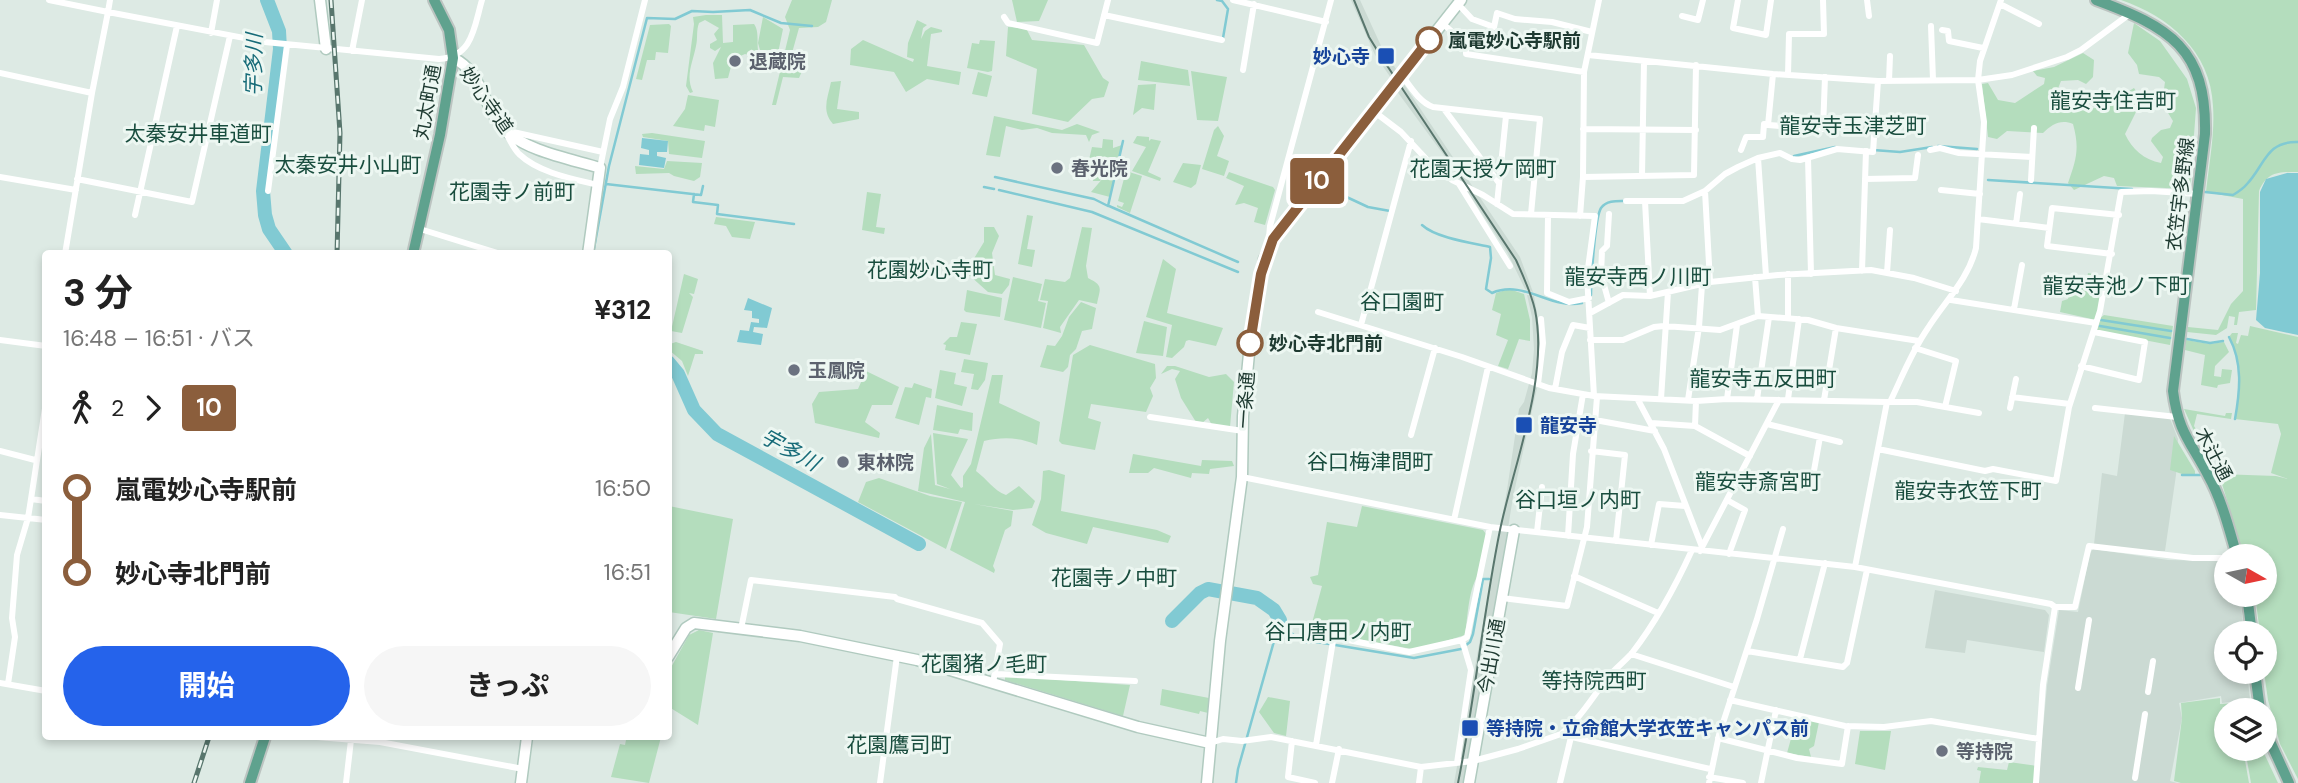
<!DOCTYPE html>
<html lang="ja">
<head>
<meta charset="utf-8">
<style>
  :root { --surface:#fff; --page:#f6f6f6; --text:#222; --muted:#767676; --accent:#2563eb }
  body { margin:0; font-family:"DM Sans","Noto Sans JP",sans-serif; background:var(--page); color:var(--text); height:100vh; display:flex; flex-direction:column; font-size:26px; white-space:nowrap }
  * { box-sizing:border-box; margin:0 }
  p { font-size:23px; color:var(--muted) }
  .icon { flex:none; width:38px; height:38px; fill:none; stroke:currentColor; stroke-width:2; stroke-linecap:round; stroke-linejoin:round }
  .map { position:relative; flex:1; overflow:hidden }
  .side { position:absolute; left:42px; top:250px; width:630px; height:490px; display:flex; flex-direction:column; background:var(--surface); border-radius:7px; box-shadow:0 4px 10px #0003 }
  .side>* { flex:none }
  .badge { padding:0 14px; border-radius:5px; font-size:24px; line-height:46px }
  .needle { width:46px; rotate:99deg }
  .fabs { position:absolute; left:2214px; top:544px; display:grid; gap:14px }
  .fabs a { display:grid; place-items:center; width:63px; height:63px; border-radius:50%; background:var(--surface); box-shadow:0 4px 10px #0003; font-size:35px }
  .map>.badge { position:absolute; translate:-50% -50%; box-shadow:0 0 0 4px #fff }
  .legs { display:flex; align-items:center; gap:10px; height:77px; padding:0 21px; font-size:23px }
  .legs p { margin-inline-start:auto }
  .overview { display:flex; align-items:center; justify-content:space-between; height:119px; padding:0 21px }
  h1 { font-size:38px; font-weight:700; line-height:52px }
  .primary-button { display:flex; gap:14px; margin-top:auto; padding:14px 21px }
  .primary-button a { flex:1; height:80px; border-radius:42px; background:var(--accent); color:#fff; font-size:28px; font-weight:700; line-height:80px; text-align:center }
  .primary-button a+a { background:var(--page); color:var(--text) }
  ul { padding:0 21px; list-style:none }
  li { display:flex; align-items:center; gap:24px; height:84px; font-size:26px }
  li i { display:grid; place-items:center; width:10px; height:100%; margin:0 9px; background:currentColor }
  li i::after { content:''; width:18px; height:18px; margin:-9px; border:5px solid; border-radius:50%; background:var(--surface) }
  li p { margin-inline-start:auto }
  li:first-child i { background:linear-gradient(#0000 50%,currentColor 0) }
  li:last-child i { background:linear-gradient(currentColor 50%,#0000 0) }
  .map>svg:first-child { display:block }
  .built { fill:#cbdad3 }
  .green { fill:#b4ddbd }
  .water { fill:#81cad3 }
  .lines { fill:none; stroke-linecap:round; stroke-linejoin:round }
  .stream { stroke:#81cad3; stroke-width:2.5 }
  .river { stroke:#81cad3; stroke-width:14 }
  .secondary-casing { stroke:#b0cabf; stroke-width:13 }
  .primary-casing { stroke:#bcc4c1; stroke-width:14 }
  .street { stroke:#fff; stroke-width:6 }
  .secondary { stroke:#fff; stroke-width:10 }
  .primary { stroke:#5fa28e; stroke-width:10 }
  .tram { stroke:#58766d; stroke-width:2 }
  .rail-casing { stroke:#58766d; stroke-width:5 }
  .rail { stroke:#edf7f2; stroke-width:2.5; stroke-dasharray:8; stroke-linecap:butt }
  .line-1-casing { stroke:#fff; stroke-width:16 }
  .line-1 { stroke:#8b5e3c; stroke-width:10 }
  .stop-1-dot { fill:#fff; stroke:#8b5e3c; stroke-width:3.5 }
  .transit-dot { fill:#1a4fb4; stroke:#edf7f2; stroke-width:2.5 }
  .worship-dot { fill:#6b7280; stroke:#edf7f2; stroke-width:2.5 }
  .labels { text-anchor:middle; stroke-width:6; stroke-linejoin:round; paint-order:stroke }
  .stop-label { font-size:19px; font-weight:bold; fill:#1e3a31; stroke:#edf7f2; text-anchor:start }
  .transit-label { font-size:19px; font-weight:bold; fill:#164399; stroke:#edf7f2; text-anchor:start }
  .worship-label { font-size:19px; font-weight:bold; fill:#5b616d; stroke:#edf7f2; text-anchor:start }
  .street-label { font-size:19px; fill:#1e3a31; stroke:#edf7f2 }
  .water-label { font-size:21px; font-style:italic; fill:#166b78; stroke:#edf7f2 }
  .neighbourhood-label { font-size:21px; fill:#194d3e; stroke:#edf7f2 }
</style>
</head>
<body>
<div class="map">
<svg width="2298" height="783" viewBox="0 0 2298 783">
  <rect width="100%" height="100%" fill="#ddeae4"/>
  <path class="built" d="M1351 0H1360L1382 48 1396 69 1395 71 1520 257 1533 292 1525 289 1507 252 1443 154 1396 90 1398 88 1375 55Z
    M1527 295 1534 296 1541 336 1540 368 1535 387 1537 388 1513 497 1472 754 1464 783H1454L1507 490 1519 409 1524 402 1532 373 1534 349 1532 317Z
    M2125 413 2169 416 2178 439 2176 475 2165 551H2134L2094 544 2102 473 2117 476Z
    M2093 549 2168 560 2221 561 2217 582 2226 586V595H2240L2244 633 2226 634V672H2247L2250 699 2222 703 2221 696 2179 703 2182 718 2170 781 2177 783H2038L2047 686 2059 610 2078 612 2090 553Z
    M1935 590 2045 610 2049 615 2044 652 1967 640 1965 653 1925 648Z"/>
  <path class="green" d="M792 0H832L826 22 818 27 799 28 792 53 806 62 799 78 783 77 776 105H772L790 30 785 17Z
    M1012 0H1048L1039 21 1017 22Z
    M2121 0H2298V172C2278 172 2267 172 2259 191L2256 310 2239 312 2237 325H2234L2235 317 2229 316 2227 328 2216 335 2187 332 2188 327 2218 330 2231 304 2243 291V199L2206 192C2209 164 2215 134 2213 106 2211 51 2168 16 2121 0Z
    M706 15H722L723 43 733 42V25L754 24C762 35 752 53 765 62L764 66 758 69 754 57 745 54 733 59 728 78 715 79 713 63 721 47 715 51 710 48V44L717 40 714 34 719 28 705 20 699 23C696 31 698 38 696 46 693 62 685 76 693 92L690 93 686 86 694 24 693 17Z
    M763 17 783 29 776 63 762 57 758 43Z
    M917 20 927 25 923 28 921 39 925 31 931 27 942 30V32L931 34 927 66 961 72 959 85 927 79 906 92 894 72 850 65 851 49 863 40 913 62 914 59 907 57 908 43Z
    M2134 23 2160 41 2187 79 2196 108 2190 189 2117 186 2114 178 2104 176 2074 190 2068 183C2076 160 2080 149 2073 124 2061 119 2052 124 2043 133L2007 131 1997 139 1988 137 1982 84 1988 83 1998 100 2015 103 2044 84 2045 78 2037 76 2033 71 2054 67 2083 53 2094 60 2093 77 2086 84 2078 80 2061 81 2057 91 2061 106 2081 110 2124 104 2129 91 2134 88 2142 100 2125 134C2132 149 2144 160 2161 163L2163 157 2151 141 2152 138 2161 130 2170 128 2173 121 2162 103 2165 82 2159 77 2139 74 2137 65 2128 53Z
    M669 24 671 26 668 53 656 52 655 60H647L642 80 636 79 650 25Z
    M1008 27 1026 28 1032 40 1084 45 1103 78 1109 82 1104 97 1092 99 1068 122 1032 114 1037 69 1006 56Z
    M980 40 995 41 992 71 988 72 967 68 972 43 979 44Z
    M1141 61 1188 70 1190 86 1138 80Z
    M1191 71 1227 77 1218 121 1197 120Z
    M978 72 992 76 987 97 972 94Z
    M841 81 837 109 859 112V119L833 124C821 111 828 97 831 82Z
    M1156 84 1154 110 1142 108 1133 115 1138 85Z
    M688 95 719 100 715 127 705 125 704 131 673 126 685 109Z
    M994 116 1062 130 1077 124 1100 132 1092 135 1089 142 1086 135 1052 133 1037 128 1022 130 1006 126 1000 157 986 155Z
    M1218 126 1224 136 1217 156 1229 161 1224 176 1202 169 1214 130Z
    M652 133 705 141 702 158 669 154 668 141 643 137 642 134Z
    M1137 136 1149 137V141L1151 139 1161 141 1148 172 1161 178 1160 181 1132 171 1146 147 1133 143Z
    M1103 139 1113 140V148L1122 145 1110 197 1091 192 1104 177 1100 181H1093L1094 170 1087 168 1092 147 1102 148Z
    M667 161 702 163 700 177 694 181 674 176 669 173 636 174 635 166 664 169Z
    M1183 163 1201 165 1196 184 1191 188 1173 182Z
    M1126 171 1142 176 1130 213 1117 207V205L1122 207 1124 203 1118 201Z
    M1229 172 1273 187 1275 190 1265 225 1254 222 1258 208 1244 203 1235 205 1244 186 1226 178Z
    M867 192 881 194 876 227 885 228 884 234 862 230Z
    M1027 215 1033 216 1027 249 1035 250 1032 267 1018 264Z
    M716 217 755 222 750 239 732 237 726 226 714 224Z
    M984 227H994L999 236 992 253 995 275 1010 279 1009 285 1002 294 988 292 969 275 970 265 984 242Z
    M1082 227 1092 228 1086 266 1088 278C1104 286 1100 288 1097 304L1079 300 1060 327 1061 333 1043 328 1048 301 1040 300 1045 279 1065 282 1070 278Z
    M1163 259 1176 269 1167 313 1223 328 1216 346 1189 340 1186 341 1184 347 1172 358 1166 357 1172 325 1146 317Z
    M2088 273 2094 274V283L2103 285 2096 320 2060 312 2062 301 2068 299 2071 282H2081L2082 278 2087 279Z
    M684 274 698 279 694 294 689 293 693 297 682 333 671 331Z
    M1013 277 1042 284 1038 301 1046 303 1041 328 1004 320Z
    M1509 289 1524 294 1530 320V341L1519 339 1508 369 1498 366 1508 340 1496 335 1501 314 1492 310 1496 293Z
    M967 290 1002 298 1000 317 966 312 964 310Z
    M1081 302 1096 308 1092 329 1082 331 1076 349 1070 355 1068 367 1063 372 1040 367 1047 345 1055 346 1062 336 1069 317Z
    M2104 315 2173 326 2170 345 2097 331 2100 318Z
    M1144 321 1167 327 1163 356 1136 353Z
    M961 322 977 324 970 355 945 350 946 345 943 344 950 337H957Z
    M2250 326 2298 337V779L2280 744 2268 700 2264 672V634L2260 633 2255 595H2264V556H2244L2219 474 2276 476 2288 479 2271 473 2281 434 2278 424 2235 419C2241 391 2244 363 2229 337L2232 333H2238L2236 343 2238 344 2241 335 2248 336Z
    M2186 340 2210 344 2224 342 2229 352 2215 366 2214 376 2221 377 2222 369 2232 370 2230 383 2218 385 2217 388 2201 385 2205 355 2185 350Z
    M676 342 703 351V354H695L688 376 682 361 669 350 670 344Z
    M1090 345 1155 364 1156 378 1150 388 1153 396 1146 412 1091 404 1088 418 1101 422 1095 450 1062 444 1059 441 1073 355Z
    M964 359 988 363 985 380 978 390 971 389 974 374 961 372Z
    M1167 366H1175L1209 377 1226 374 1234 382 1230 427 1212 425 1208 418 1202 423 1196 422 1181 398 1175 379 1180 371 1172 369 1161 374Z
    M940 370 956 373 954 384 967 387 962 406 935 398Z
    M866 371 899 387 892 405H872L865 422 880 433 879 438 815 423 812 404 819 392 858 389Z
    M992 375H1003L999 403 1040 422 1037 445C1020 437 1002 437 984 441L976 471C988 480 993 490 1006 495L1019 486 1035 501 1032 508 1013 510 974 504 1013 511 1011 526 1005 530 993 566 995 570 994 573 950 550 965 502 918 491 924 448 931 434 935 485 950 489 937 484 933 433 968 439 951 475 961 488 963 487V476L971 464Z
    M914 383 932 389 931 398 926 397 919 425 895 418 905 387 912 388Z
    M937 405 973 413 972 431 960 429 958 434 933 430Z
    M2184 409 2225 416 2226 413H2232L2231 419 2197 414 2194 426 2207 446 2217 450 2215 456 2211 458 2193 429Z
    M2174 436 2195 471V474H2182L2170 470Z
    M1133 454 1201 466 1202 460 1232 461 1234 466 1210 469 1209 474 1192 473 1191 478 1154 468 1148 473H1129Z
    M1049 470 1065 475 1061 511 1157 530 1171 536 1168 543 1093 527 1087 544 1046 533 1032 525 1041 499 1043 471Z
    M879 478 930 496 962 502 946 549 858 502 866 482Z
    M669 506 733 519 716 619 669 612Z
    M1362 506 1483 530 1486 534 1480 572C1468 588 1468 616 1465 635L1417 650 1315 631 1312 623 1322 586 1313 584 1310 577 1318 575 1327 522 1357 527Z
    M699 630 713 633 698 725 669 707V671L689 635Z
    M1005 676 1130 685 1123 716 1005 680Z
    M1162 689 1209 698 1208 713 1200 711 1199 714 1160 705Z
    M1268 697 1290 701 1286 736 1274 733 1259 712Z
    M2220 698V704L2237 703 2238 710H2226V749H2243L2249 783H2181L2174 781 2182 718 2181 703Z
    M1797 717 1819 722 1814 746 1809 749 1811 757 1787 753Z
    M1860 731H1891L1885 770 1855 764Z
    M634 737H661L649 783 611 777 620 744 625 745 626 740 633 739Z
    M2245 749H2262L2278 783H2251Z
    M2009 762 2037 766 2034 783H1979L1981 771 1977 770 1978 767 2007 770Z"/>
  <path class="water" d="M642 138 668 141 667 152H657V156L666 158 664 168 639 165 640 154 649 155V150L641 148Z
    M2287 173H2298V335L2265 328 2256 320 2260 273V192L2266 179Z
    M748 298 772 308 767 328 754 327 753 332 763 334 761 345 737 342 740 330 749 331 751 322 759 323V319L752 318V311L744 310Z"/>
  <g class="lines">
    <path class="stream" d="M1217 0 1222 1 1228 9 1223 38
      M1938 146 1977 149
      M1873 150 1900 152 1932 147
      M1794 156 1835 147
      M995 177 1094 199 1108 206 1123 141
      M1988 180 2132 189
      M606 184 701 195 703 186
      M1323 186 1368 207 1390 211
      M984 187 994 189
      M999 190 1092 212 1238 272
      M2205 192 2233 195C2238 192 2243 189 2247 184 2265 165 2266 141 2298 142
      M694 194 693 202 718 205 717 214 794 224
      M1109 206 1238 262
      M1422 225C1436 238 1472 243 1490 247L1491 258 1486 289 1492 293C1524 279 1551 310 1582 303
      M593 254 609 166 647 18 675 19 692 11 713 12 750 10 781 23 812 26
      M1591 295C1591 281 1595 217 1601 208 1607 200 1617 201 1626 201
      M2101 320 2171 331
      M2100 326 2170 338
      M2229 337C2243 363 2240 391 2235 419
      M2187 339 2210 343 2223 341
      M2182 475H2200
      M1280 620C1290 632 1300 646 1317 642L1414 658 1461 649 1470 642 1473 634 1483 579H1489
      M1236 783 1238 769 1280 620"/>
    <path class="river" d="M267 0 279 31 280 49 263 191 265 215 269 229 286 254
      M668 362 678 374 694 410 717 434 919 544
      M1172 621 1200 593 1208 589 1257 598 1274 610 1280 620"/>
    <defs>
      <path id="secondary" d="M320 0 326 49
        M453 58C483 72 483 108 504 129 525 151 571 159 600 168L588 254
        M668 657 686 628 694 623 800 636 917 660 1138 727 1210 743
        M521 783 527 737
        M1207 783 1220 641 1242 477 1243 416 1250 343 1264 259 1278 232 1461 0
        M1469 783 1514 530"/>
      <path id="primary" d="M2096 0C2169 27 2207 48 2205 134L2173 391C2178 431 2190 441 2208 475 2222 500 2229 529 2237 556
        M413 254 440 135 453 58 449 30 434 0
        M2247 595 2252 634
        M2255 672 2260 710
        M2264 728 2289 783
        M250 783 265 737"/>
    </defs>
    <use href="#secondary" class="secondary-casing"/>
    <use href="#primary" class="primary-casing"/>
    <path class="street" d="M49 0 108 12 110 0
      M1233 0 1326 22
      M1738 0 1733 28 1766 35 1771 0
      M1867 0 1869 16
      M1458 4 1472 19 1494 27 1497 13 1515 19 1552 22 1592 32
      M2000 4 2039 24
      M1104 15 1222 40
      M1682 16 1698 20 1703 0
      M1004 17 1008 23 1097 43 1108 0
      M1442 23 1466 44V54L1584 72
      M1931 26 1933 80
      M1942 30 1948 31 1949 41 1983 48
      M211 33 217 0
      M352 51 362 0
      M1588 55 1773 74 1878 81 1978 80 2012 75 2067 57 2081 50 2131 13
      M1243 70 1254 4
      M0 73 92 93
      M1401 74C1410 86 1419 102 1433 107L1540 119 1531 214
      M1773 74 1768 125 1823 129 1825 77
      M1788 75 1789 34H1824L1823 0
      M1889 81 1890 56
      M1444 109 1499 183
      M1372 110 1401 132 1430 163 1452 180 1483 195 1513 214 1595 216 1587 276 1594 396
      M1583 129 1696 130
      M1741 150 1746 137H1763L1764 124 1768 125
      M1930 150 1940 148 1959 153 2032 157
      M1758 158 1766 276
      M1808 158 1811 274
      M600 168 610 119 623 87 645 0
      M1642 176 1644 61
      M0 177 76 190
      M1583 177 1694 175 1696 65
      M77 179 192 202 230 36
      M1865 179 1915 178 1918 155
      M2031 180 2034 128
      M1459 184 1510 266
      M598 185C573 179 539 173 519 154 513 148 509 138 504 130L603 152
      M1941 190 1980 194
      M268 191 287 45
      M1705 191 1710 282
      M1626 201H1683L1705 191 1725 174 1738 167 1758 158 1780 153 1792 159 1800 160 1837 149 1873 152 1878 81
      M1645 201 1650 296
      M1497 204 1506 116
      M135 215 177 26
      M1548 215 1547 293 1569 302 1589 298
      M1580 216 1583 177 1584 72 1599 0
      M1978 219 2049 228
      M2016 224 2020 194
      M420 229 501 254
      M1268 249 1270 226 1331 0
      M65 254 92 93 108 12 265 42 439 59C473 57 474 27 482 0
      M2112 254 2047 246 2052 208 2119 215
      M1862 271 1866 151
      M1887 273 1890 230
      M1788 274V317
      M1755 277 1758 316
      M1951 300 2096 323
      M1609 303 1601 274 1602 251 1607 246 1609 214
      M2014 309 2022 265
      M1318 312 1462 357 1549 388 1594 396 1696 401 1727 399 1887 402
      M1590 313 1623 295 1650 296 1710 282 1778 275 1871 270 1914 278 1956 291
      M1361 325 1411 141
      M0 340 46 346
      M1590 340H1623L1654 327 1664 326 1720 330 1758 316 1808 320 1836 328 1919 341
      M1915 348 1956 361 1945 407
      M2081 366 2139 380 2145 342 2094 332
      M1538 384 1543 343 1541 319
      M1555 389 1562 352 1573 325 1590 328
      M2012 397 2070 404
      M1661 399 1668 292
      M1727 399 1737 325
      M1757 399 1769 317
      M1788 399 1799 319
      M1638 400 1664 449 1702 547
      M1688 400 1699 327 1702 285
      M1824 400 1836 328
      M46 402 31 499 46 501
      M1890 402H1917L1979 413
      M2010 408 2016 379
      M2095 408 2177 417
      M1150 417 1243 431
      M1595 420 1655 431
      M1651 423 1695 426 1750 456
      M1767 424 1840 442
      M1695 426 1696 401
      M1411 435 1435 348
      M1878 449 1985 471 1993 469 2056 481 2069 407 2100 311 2121 192 2151 191 2198 194
      M0 451 35 460
      M1591 451 1625 455 1616 541
      M1813 476 1820 437
      M1242 477 1490 527 1855 567 2051 604 2055 607 2043 685 2036 783
      M31 499 28 518 46 520
      M1727 500 1745 510 1729 554
      M0 515 28 518 17 555 12 618 15 637 8 684
      M1454 520 1488 367
      M1537 532 1542 487
      M1568 536 1573 454 1583 394
      M1651 545 1659 504 1685 506
      M1700 551 1779 400
      M1855 567 1887 402H1890C1902 377 1912 351 1928 328 1945 301 1968 280 1976 248L1984 122 1978 80 1980 61 2001 0
      M1574 576 1658 613
      M1502 598 1567 606 1587 527 1597 397
      M2055 607H2075L2089 546 2193 558H2226
      M741 629 751 580 895 597 897 599 982 623 1000 644 993 683
      M1462 640 1467 637 1490 527
      M1747 651 1843 667 1847 663 1867 570
      M1631 654 1734 687
      M1800 659 1825 563
      M996 674 1135 681
      M0 683 46 691
      M2078 688 2089 620
      M2148 692 2153 661
      M1730 700 1845 726 1884 727 1931 721 2039 739
      M317 737 380 742 523 769
      M1572 737 1710 769
      M1718 738 1797 758 1842 764 1848 726
      M1292 741 1288 777 1315 783
      M1210 743 1223 739 1242 741 1271 737 1421 767
      M1316 745 1333 641 1338 638 1409 652 1462 640 1471 670 1457 763
      M1709 777 1743 783
      M2135 778 2145 714
      M346 783 351 740
      M880 783 897 656
      M1332 783 1339 749
      M1419 783 1421 767 1473 761 1518 749 1561 734C1581 718 1593 696 1609 676 1616 668 1625 661 1632 653 1656 622 1676 585 1692 550
      M1560 783 1571 737
      M1709 783 1719 735 1757 619 1783 529
      M1761 783 1776 710"/>
    <use href="#secondary" class="secondary"/>
    <use href="#primary" class="primary"/>
    <path class="tram" d="M1354 0 1369 37 1382 58 1516 260C1523 276 1531 292 1535 310 1549 378 1514 463 1500 530 1483 614 1475 699 1458 783"/>
    <defs>
      <path id="rail" d="M331 0 340 133 337 254
        M194 783 209 737"/>
    </defs>
    <use href="#rail" class="rail-casing"/>
    <use href="#rail" class="rail"/>
  </g>
  <g class="lines">
    <defs>
      <path id="line-1" d="M1250 343 1261 274 1273 239 1429 40"/>
    </defs>
    <use href="#line-1" class="line-1-casing"/>
    <use href="#line-1" class="line-1"/>
  </g>
  <g class="stop-1-dot">
    <circle cx="1429" cy="40" r="12"/>
    <circle cx="1250" cy="343" r="12"/>
  </g>
  <g class="transit-dot">
    <rect x="1377" y="47" width="18" height="18" rx="3.5"/>
    <rect x="1515" y="416" width="18" height="18" rx="3.5"/>
    <rect x="1461" y="719" width="18" height="18" rx="3.5"/>
  </g>
  <g class="worship-dot">
    <circle cx="735" cy="61" r="7"/>
    <circle cx="1057" cy="168" r="7"/>
    <circle cx="794" cy="370" r="7"/>
    <circle cx="843" cy="462" r="7"/>
    <circle cx="1942" cy="751" r="7"/>
  </g>
  <g class="labels">
    <g class="stop-label">
      <text x="1448" y="47">嵐電妙心寺駅前</text>
      <text x="1269" y="350">妙心寺北門前</text>
    </g>
    <g class="transit-label">
      <text x="1370" y="63" text-anchor="end">妙心寺</text>
      <text x="1540" y="432">龍安寺</text>
      <text x="1486" y="735">等持院・立命館大学衣笠キャンパス前</text>
    </g>
    <g class="worship-label">
      <text x="749" y="68">退蔵院</text>
      <text x="1071" y="175">春光院</text>
      <text x="808" y="377">玉鳳院</text>
      <text x="857" y="469">東林院</text>
      <text x="1956" y="758">等持院</text>
    </g>
    <g class="street-label">
      <text transform="translate(487 100) rotate(55)" y="7">妙心寺道</text>
      <text transform="translate(427 102) rotate(-80)" y="7">丸太町通</text>
      <text transform="translate(2180 194) rotate(-83)" y="7">衣笠宇多野線</text>
      <text transform="translate(1245 400) rotate(-86)" y="7">一条通</text>
      <text transform="translate(2214 454) rotate(62)" y="7">木辻通</text>
      <text transform="translate(1491 656) rotate(-80)" y="7">今出川通</text>
    </g>
    <g class="water-label">
      <text transform="translate(254 65) rotate(-89)" y="7">宇多川</text>
      <text transform="translate(790 450) rotate(29)" y="7">宇多川</text>
    </g>
    <g class="neighbourhood-label">
      <text x="2113" y="108">龍安寺住吉町</text>
      <text x="1853" y="133">龍安寺玉津芝町</text>
      <text x="198" y="141">太秦安井車道町</text>
      <text x="348" y="172">太秦安井小山町</text>
      <text x="1483" y="176">花園天授ケ岡町</text>
      <text x="512" y="199">花園寺ノ前町</text>
      <text x="930" y="277">花園妙心寺町</text>
      <text x="1638" y="284">龍安寺西ノ川町</text>
      <text x="2116" y="293">龍安寺池ノ下町</text>
      <text x="1402" y="309">谷口園町</text>
      <text x="1763" y="386">龍安寺五反田町</text>
      <text x="1370" y="469">谷口梅津間町</text>
      <text x="1758" y="489">龍安寺斎宮町</text>
      <text x="1968" y="498">龍安寺衣笠下町</text>
      <text x="1578" y="507">谷口垣ノ内町</text>
      <text x="1114" y="585">花園寺ノ中町</text>
      <text x="1338" y="639">谷口唐田ノ内町</text>
      <text x="984" y="671">花園猪ノ毛町</text>
      <text x="1594" y="688">等持院西町</text>
      <text x="899" y="752">花園鷹司町</text>
    </g>
  </g>
</svg>
<div class="fabs">
<a><svg class="needle" viewBox="-14 -14 28 28"><path d="M0-13l5 13h-10z" fill="#e53935"/><path d="M0 13l5-13h-10z" fill="#767676"/></svg></a>
<a><svg class="icon" aria-label="locate" viewBox="0 0 24 24"><circle cx="12" cy="12" r="6"/><path d="M12 2v4M12 18v4M2 12h4M18 12h4"/></svg></a>
<a><svg class="icon" aria-label="layers" viewBox="0 0 24 24"><path d="M12 4l9 5-9 5-9-5zM3 14l9 5 9-5"/></svg></a>
</div>
<b class="badge" style="left:1317px;top:181px;background:#8b5e3c;color:#fff">10</b>
<section class="side">
<div class="overview"><div><h1>3 分</h1><p>16:48 – 16:51 · バス</p></div><b>¥312</b></div>
<div class="legs"><svg class="icon" aria-label="walk" viewBox="0 0 24 24"><circle cx="13" cy="4" r="2"/><path d="M13 8l-2 6 4 7M11 14l-3 7M7 12l3-4h3l4 4"/></svg>2<svg class="icon" aria-label="forward" viewBox="0 0 24 24"><path d="M9 5l7 7-7 7"/></svg><b class="badge" style="background:#8b5e3c;color:#fff">10</b></div>
<ul>
<li><i style="color:#8b5e3c"></i><b>嵐電妙心寺駅前</b><p>16:50</p></li>
<li><i style="color:#8b5e3c"></i><b>妙心寺北門前</b><p>16:51</p></li>
</ul>
<div class="primary-button"><a>開始</a><a>きっぷ</a></div>
</section>
</div>
</body>
</html>
